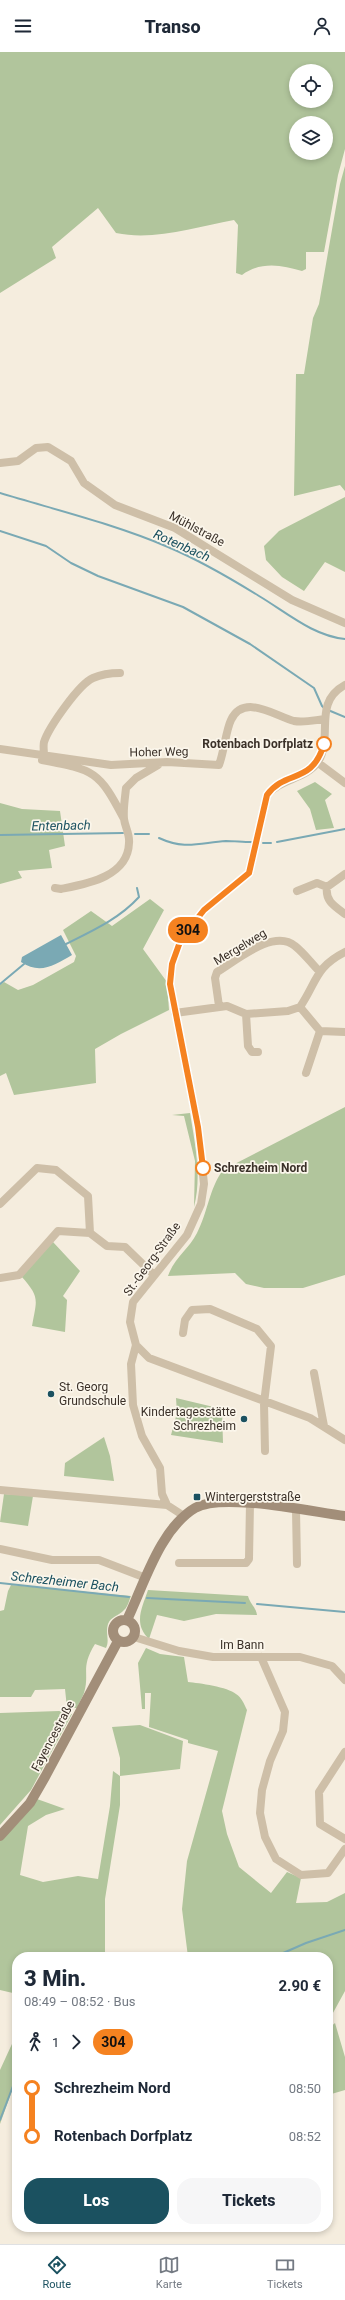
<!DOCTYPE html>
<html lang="de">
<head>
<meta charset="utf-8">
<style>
  :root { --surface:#fff; --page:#f6f6f7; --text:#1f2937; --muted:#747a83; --line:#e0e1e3; --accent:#1b5160 }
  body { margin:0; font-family:Roboto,sans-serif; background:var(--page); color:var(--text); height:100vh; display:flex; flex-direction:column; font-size:15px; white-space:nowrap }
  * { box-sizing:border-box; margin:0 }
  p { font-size:13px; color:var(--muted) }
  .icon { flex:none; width:22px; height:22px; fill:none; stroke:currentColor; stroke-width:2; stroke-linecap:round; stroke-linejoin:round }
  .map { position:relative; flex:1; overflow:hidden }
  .side { position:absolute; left:12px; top:1900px; width:321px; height:280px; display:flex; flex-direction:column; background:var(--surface); border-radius:16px; box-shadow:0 2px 6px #0003 }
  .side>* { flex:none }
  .badge { padding:0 8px; border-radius:13px; font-size:14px; line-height:26px }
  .buttons { position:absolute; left:289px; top:12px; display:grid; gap:8px }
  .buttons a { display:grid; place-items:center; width:44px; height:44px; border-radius:50%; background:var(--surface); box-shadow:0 2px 6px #0003; font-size:20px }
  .map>.badge { position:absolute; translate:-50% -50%; box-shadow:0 0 0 2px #fff }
  .legs { display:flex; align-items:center; gap:6px; height:44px; padding:0 12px; font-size:13px }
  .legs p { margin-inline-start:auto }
  .overview { display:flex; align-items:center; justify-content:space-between; height:68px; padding:0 12px }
  h1 { font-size:22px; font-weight:800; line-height:30px }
  .cta { display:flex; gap:8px; margin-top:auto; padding:8px 12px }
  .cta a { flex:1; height:46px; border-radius:16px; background:var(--accent); color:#fff; font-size:16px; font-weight:800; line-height:46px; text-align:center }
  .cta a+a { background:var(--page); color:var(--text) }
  ul { padding:0 12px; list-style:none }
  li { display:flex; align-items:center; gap:14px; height:48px; font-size:15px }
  li i { display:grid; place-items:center; width:6px; height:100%; margin:0 5px; background:currentColor }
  li i::after { content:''; width:10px; height:10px; margin:-5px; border:3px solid; border-radius:50%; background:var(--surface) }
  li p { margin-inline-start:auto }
  li:first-child i { background:linear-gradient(#0000 50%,currentColor 0) }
  li:last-child i { background:linear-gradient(currentColor 50%,#0000 0) }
  header { display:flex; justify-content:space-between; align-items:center; height:52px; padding:0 12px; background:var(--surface); font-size:18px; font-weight:800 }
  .tabs { display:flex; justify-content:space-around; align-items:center; height:56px; border-top:1px solid var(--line); background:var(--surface); font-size:11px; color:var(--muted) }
  .tabs a { display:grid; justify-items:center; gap:2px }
  .tabs .current { color:var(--accent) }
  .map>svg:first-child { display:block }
  .green { fill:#b1c59c; fill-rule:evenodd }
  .water { fill:#7aa9b4 }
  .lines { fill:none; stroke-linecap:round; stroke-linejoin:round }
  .stream { stroke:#7aa9b4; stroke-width:2 }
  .street { stroke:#cebfa8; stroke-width:8 }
  .secondary { stroke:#a28e79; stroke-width:10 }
  .line-1-casing { stroke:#fff; stroke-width:9 }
  .line-1 { stroke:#f58220; stroke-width:6 }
  .stop-1-dot { fill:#fff; stroke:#f58220; stroke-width:2 }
  .poi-dot { fill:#1b5160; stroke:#fbf6eb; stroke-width:1.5 }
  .labels { text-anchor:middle; stroke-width:3.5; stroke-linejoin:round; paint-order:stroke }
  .street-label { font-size:12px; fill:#3b3129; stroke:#fbf6eb }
  .stop-label { font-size:12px; font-weight:bold; fill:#3b3129; stroke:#fbf6eb; text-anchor:end }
  .poi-label { font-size:12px; fill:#3b3129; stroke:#fbf6eb; text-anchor:start }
  .water-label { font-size:13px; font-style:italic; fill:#1b5160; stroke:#fbf6eb }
</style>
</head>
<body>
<header><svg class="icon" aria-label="menu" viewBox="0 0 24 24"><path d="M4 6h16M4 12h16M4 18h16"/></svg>Transo<svg class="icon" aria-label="person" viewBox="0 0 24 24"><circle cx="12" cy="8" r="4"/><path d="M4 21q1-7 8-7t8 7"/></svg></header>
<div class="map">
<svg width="345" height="2192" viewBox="0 0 345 2192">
  <rect width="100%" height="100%" fill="#f5edde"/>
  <path class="green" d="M0 0H345V97L338 123 324 200H306V217L302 219C282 213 261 209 242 223L236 221 238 173 234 168C196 175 154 189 116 181L98 156 52 195 56 206 0 241ZM296 19H326V49H296ZM296 71H326V101H296Z
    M345 114V439L340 433 294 444 296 322H304L313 266 319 252 340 132Z
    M345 445V520L325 510 304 539 282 525 266 508 264 494 279 479Z
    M315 730 332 742 325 748 334 776 316 778 310 757 297 739Z
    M0 751 22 757 60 759 65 794 49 798 52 816 18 819 22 826 0 832Z
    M150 847 164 858 143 897 167 930 169 958 121 982 95 997 96 1031 14 1043 6 1021 0 1024V933L4 930 18 938 33 933 74 910 76 904 63 878 91 859 112 874Z
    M345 1055V1223L303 1236H264L246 1232 235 1221 168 1224C174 1206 189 1197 197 1181 208 1160 209 1137 223 1118Z
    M190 1061C195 1092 202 1124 194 1155L195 1109 184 1064 172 1063Z
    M53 1190 80 1219 63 1244 67 1248 65 1280 32 1274C37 1247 40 1245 21 1224Z
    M176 1346 222 1357 223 1391 171 1383 177 1361Z
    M104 1385 110 1404 114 1429 64 1424 65 1411Z
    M4 1442 33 1444 28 1474 0 1470Z
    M11 1533 131 1544C129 1548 128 1555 124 1558 119 1564 111 1564 108 1572 105 1581 110 1588 106 1596L95 1592C80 1616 90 1621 84 1641 82 1646 79 1651 77 1656H67L65 1637 35 1638 31 1645H0V1559L4 1558 8 1539Z
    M148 1538 248 1544C250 1552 256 1555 257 1563L216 1562 184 1569 157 1563 149 1587C133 1572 142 1556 148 1538Z
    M146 1596 160 1602 184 1605 188 1630C199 1631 228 1635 236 1642 242 1646 244 1652 247 1658L222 1759 227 1782 239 1815 271 1841 287 1820 301 1826 296 1851 327 1850 345 1841V1939L328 1970V1905H188L182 1857 187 1809 218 1699 188 1691V1688L149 1675 151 1641H145V1657H142L138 1611Z
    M59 1659 72 1662 31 1738 0 1773V1661Z
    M140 1673 183 1689 180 1717 120 1724V1753L105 1847V1905H17V1942L0 1938V1788L20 1769 37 1747 65 1757 46 1763 28 1774 20 1823 43 1830 78 1824 98 1827 110 1754 113 1719 120 1724V1706L112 1675Z
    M335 1971 345 2005V2038L328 2043V1977Z
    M17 1981V2032L13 2036 0 2072V2018Z"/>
  <path class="water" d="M61 883 72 903C55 913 40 923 21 910L22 905Z"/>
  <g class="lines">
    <path class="stream" d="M0 441C56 458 114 472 168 495 199 508 230 526 259 544 286 560 313 584 345 587
      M0 479 46 494 71 511 98 524 183 555 250 592 314 636 322 654 324 656
      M328 658 345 665
      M135 782H149
      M0 783 123 781
      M159 786C185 798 199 791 226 789 234 789 243 790 251 790
      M277 790 345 777
      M263 791H271
      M66 892C92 879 119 867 139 845L137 836
      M0 932 24 912
      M0 1531 129 1545
      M147 1546 245 1551
      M257 1552 345 1560
      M274 1905 306 1891 345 1878
      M0 2068 13 2034 17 2030"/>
    <path class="street" d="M0 411 18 409 36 396 48 395 71 409 84 431 115 453 175 476 292 548 345 571
      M345 633C312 651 334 684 318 710 306 727 280 727 267 743L249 821 204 858 181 887 172 912 170 932 198 1075 204 1132 201 1152 187 1183 133 1250 130 1270 136 1293 149 1306 310 1366 345 1388
      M0 697 111 713 167 710 219 713C224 700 226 678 231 668 244 641 275 664 294 669 304 671 315 668 325 667
      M44 703C44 699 43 694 44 690 49 675 79 632 93 626 102 622 111 621 120 621
      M42 708C95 718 99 719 124 767
      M317 710 345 731
      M345 822 327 835C325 849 334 854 345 862
      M55 836 61 837C86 832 128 825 129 791 130 782 125 775 124 767 123 757 125 746 126 736L136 726 158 713
      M297 839 317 831 327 835
      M219 954 215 926 217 920C237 908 274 876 295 894 304 901 311 911 319 919
      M300 955 320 979 345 980
      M175 961 227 954 246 962 288 959 300 955C317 930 315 915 345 900
      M246 962 248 994 252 1000H258
      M306 1021 320 979
      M0 1152 37 1116 56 1118 88 1144 90 1181
      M0 1226 19 1223 58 1179 90 1181 107 1194 125 1195 154 1223
      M183 1281 185 1268 192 1258 210 1257 257 1277 271 1294 264 1351 265 1399
      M136 1293 131 1312 133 1353 142 1384 160 1416 162 1442 167 1453
      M314 1321 324 1374
      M0 1438 167 1453 184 1464
      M296 1458 297 1512
      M0 1497 52 1508H99L146 1526
      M179 1511H246L249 1507 250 1451
      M134 1585 179 1599 213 1605H300L332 1614 345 1628
      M261 1605 285 1660 283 1679 270 1709 262 1738 260 1761 265 1785 276 1807 301 1823 328 1821 345 1797
      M345 1700 319 1740 320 1772 345 1787"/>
    <path class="secondary" d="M113 1579a11 11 0 1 1 22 0a11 11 0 1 1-22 0Z
      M127 1568C138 1545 150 1510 164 1489 171 1477 183 1463 195 1456 222 1440 312 1460 345 1464
      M0 1784 30 1751 45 1725 118 1589"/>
  </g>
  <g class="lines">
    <defs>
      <path id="line-1" d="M203 1116 198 1075 170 932 172 912 181 887 204 858 249 821 267 743C286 717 312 733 324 692"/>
    </defs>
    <use href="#line-1" class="line-1-casing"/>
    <use href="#line-1" class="line-1"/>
  </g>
  <g class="stop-1-dot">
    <circle cx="324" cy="692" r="7"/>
    <circle cx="203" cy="1116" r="7"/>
  </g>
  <g class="poi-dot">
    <circle cx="51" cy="1342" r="4"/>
    <circle cx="244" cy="1367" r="4"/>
    <rect x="193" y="1441" width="8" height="8" rx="2"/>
  </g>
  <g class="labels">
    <g class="street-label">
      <text transform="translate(197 477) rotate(28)" y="4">Mühlstraße</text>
      <text transform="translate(159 700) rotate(-1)" y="4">Hoher Weg</text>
      <text transform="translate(240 895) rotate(-31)" y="4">Mergelweg</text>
      <text transform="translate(152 1207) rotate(-54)" y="4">St.-Georg-Straße</text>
      <text x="242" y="1597">Im Bann</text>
      <text transform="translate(53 1684) rotate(-62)" y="4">Fayencestraße</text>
    </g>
    <g class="stop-label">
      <text x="313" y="696">Rotenbach Dorfplatz</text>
      <text x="214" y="1120" text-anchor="start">Schrezheim Nord</text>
    </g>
    <g class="poi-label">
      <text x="59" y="1339">St. Georg<tspan x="59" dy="14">Grundschule</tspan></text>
      <text x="236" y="1364" text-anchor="end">Kindertagesstätte<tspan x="236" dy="14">Schrezheim</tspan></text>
      <text x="205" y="1449">Wintergerststraße</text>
    </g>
    <g class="water-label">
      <text transform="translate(182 493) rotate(24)" y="5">Rotenbach</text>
      <text transform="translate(61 773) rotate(-1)" y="5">Entenbach</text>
      <text transform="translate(65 1529) rotate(6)" y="5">Schrezheimer Bach</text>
    </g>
  </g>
</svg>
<div class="buttons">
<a><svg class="icon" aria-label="locate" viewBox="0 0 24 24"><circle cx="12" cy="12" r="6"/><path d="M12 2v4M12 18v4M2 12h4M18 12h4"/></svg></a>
<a><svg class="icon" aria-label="layers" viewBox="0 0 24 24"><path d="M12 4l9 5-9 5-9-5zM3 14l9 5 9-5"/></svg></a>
</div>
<b class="badge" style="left:188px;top:878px;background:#f58220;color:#111">304</b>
<section class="side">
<div class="overview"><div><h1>3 Min.</h1><p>08:49 – 08:52 · Bus</p></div><b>2.90 €</b></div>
<div class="legs"><svg class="icon" aria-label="walk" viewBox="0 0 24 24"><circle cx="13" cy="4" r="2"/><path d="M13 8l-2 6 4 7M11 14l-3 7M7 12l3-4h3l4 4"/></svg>1<svg class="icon" aria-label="forward" viewBox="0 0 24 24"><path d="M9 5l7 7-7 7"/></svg><b class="badge" style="background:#f58220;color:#111">304</b></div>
<ul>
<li><i style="color:#f58220"></i><b>Schrezheim Nord</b><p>08:50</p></li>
<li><i style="color:#f58220"></i><b>Rotenbach Dorfplatz</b><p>08:52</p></li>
</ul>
<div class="cta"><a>Los</a><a>Tickets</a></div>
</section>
</div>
<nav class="tabs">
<a class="current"><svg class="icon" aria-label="directions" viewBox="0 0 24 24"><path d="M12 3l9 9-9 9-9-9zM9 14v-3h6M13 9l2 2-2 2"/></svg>Route</a>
<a><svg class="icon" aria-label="map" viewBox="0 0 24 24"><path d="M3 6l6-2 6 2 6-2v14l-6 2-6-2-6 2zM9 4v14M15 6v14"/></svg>Karte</a>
<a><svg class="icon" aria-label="tickets" viewBox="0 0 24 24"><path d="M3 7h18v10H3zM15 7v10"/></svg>Tickets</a>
</nav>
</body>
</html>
